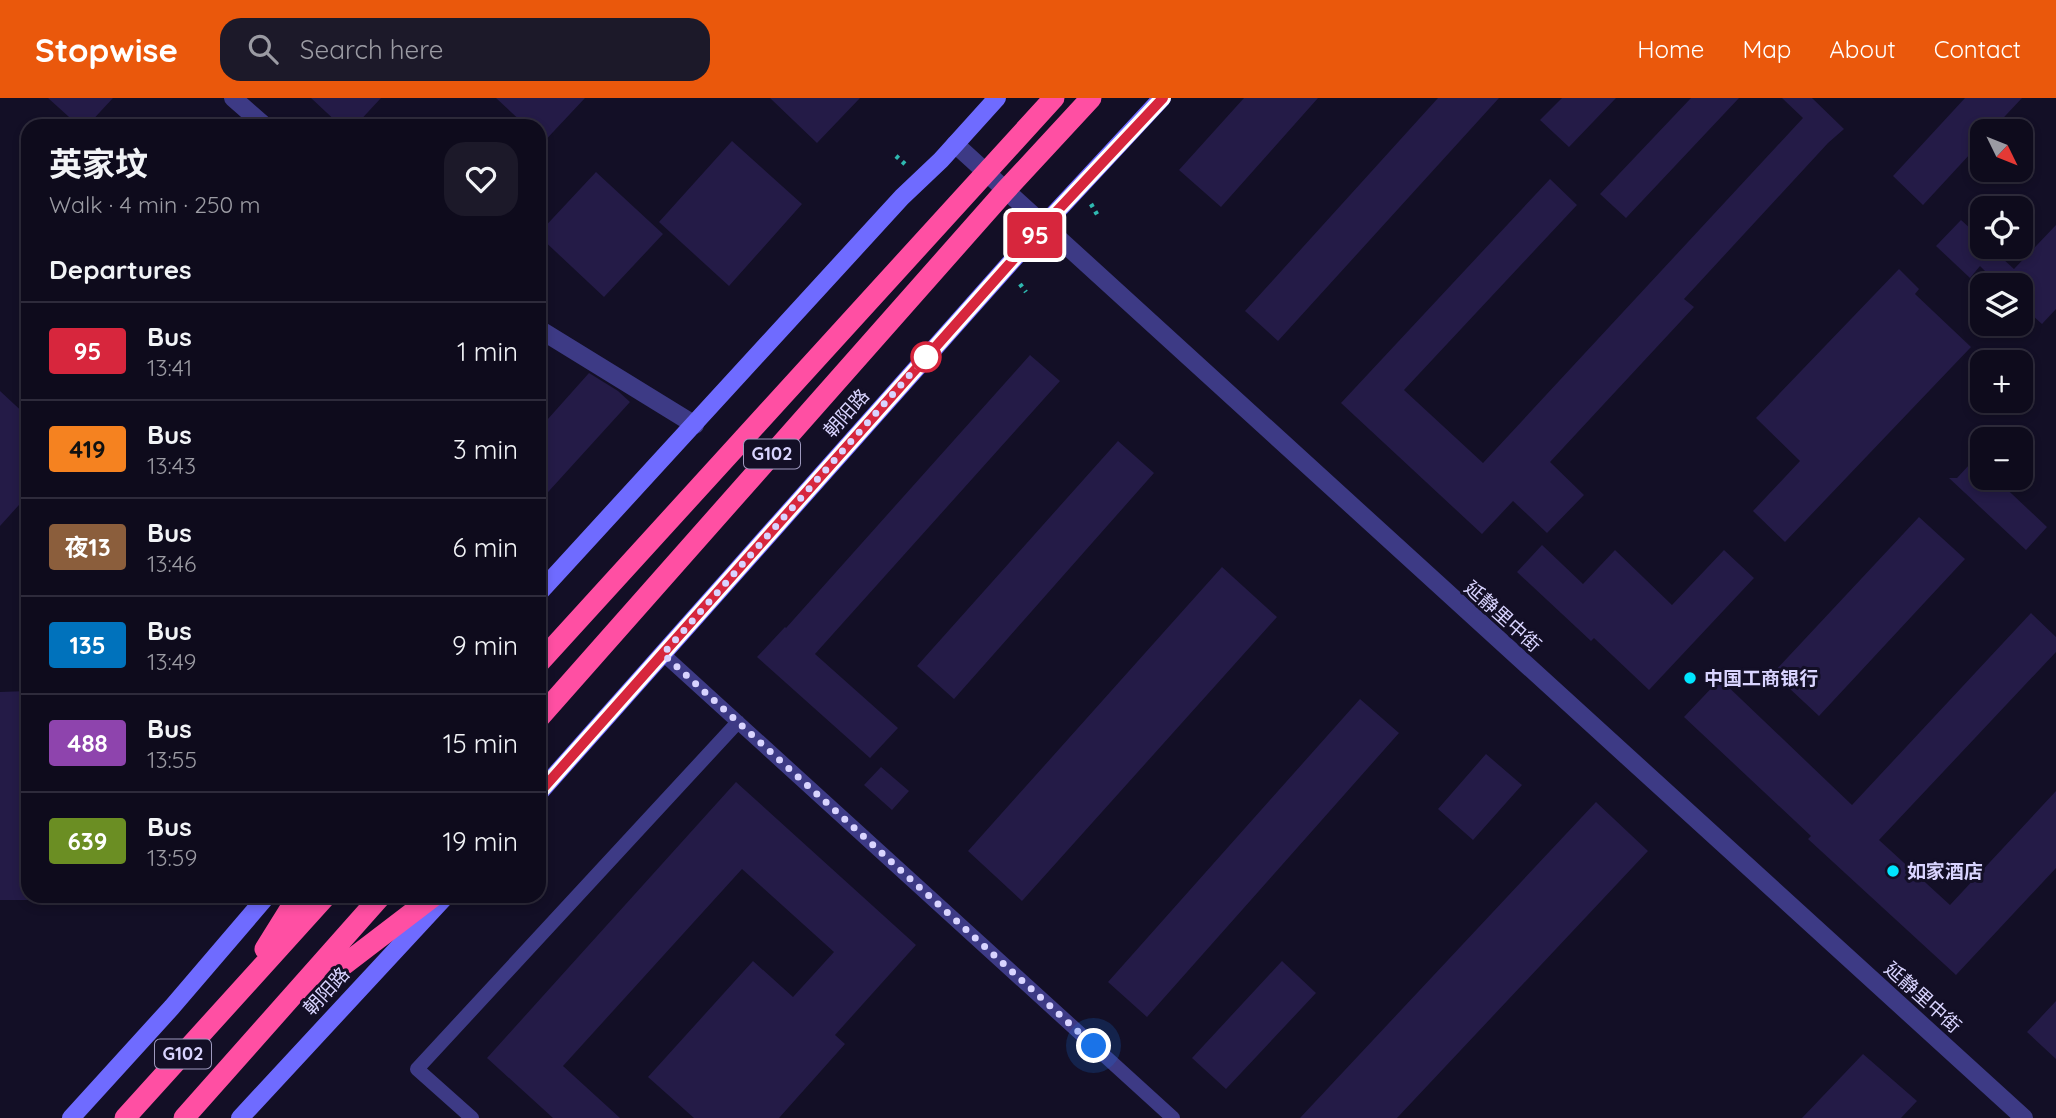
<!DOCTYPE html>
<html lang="en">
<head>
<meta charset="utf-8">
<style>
  :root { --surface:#0e0b1c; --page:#1c1929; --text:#f1f3f6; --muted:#9b9ba3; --line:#2e2b3b; --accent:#ea580c }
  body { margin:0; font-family:Quicksand,"Noto Sans SC",sans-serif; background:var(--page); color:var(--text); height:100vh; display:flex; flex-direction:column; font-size:26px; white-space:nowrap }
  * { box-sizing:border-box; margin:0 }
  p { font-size:23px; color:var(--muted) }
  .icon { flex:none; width:38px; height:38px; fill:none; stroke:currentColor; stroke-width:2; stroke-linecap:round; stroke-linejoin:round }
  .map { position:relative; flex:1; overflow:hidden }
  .panel { position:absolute; left:21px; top:21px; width:525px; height:784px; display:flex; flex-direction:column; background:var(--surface); border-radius:21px; box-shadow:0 4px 10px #0003,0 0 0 2px var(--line) }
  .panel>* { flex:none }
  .badge { padding:0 14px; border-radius:5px; font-size:24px; line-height:46px }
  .needle { width:46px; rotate:133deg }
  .buttons { position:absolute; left:1970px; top:21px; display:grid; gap:14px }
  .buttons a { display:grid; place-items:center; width:63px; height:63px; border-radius:14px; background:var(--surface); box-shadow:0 4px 10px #0003,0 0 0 2px var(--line); font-size:35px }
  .you { position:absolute; width:35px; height:35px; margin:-18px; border:5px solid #fff; border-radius:50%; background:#1a73e8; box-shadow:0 0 0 10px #1a73e833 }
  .map>.badge { position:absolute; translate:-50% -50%; box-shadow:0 0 0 4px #fff }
  h2 { padding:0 28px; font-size:26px; line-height:63px }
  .round { display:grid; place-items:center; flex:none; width:74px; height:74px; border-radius:21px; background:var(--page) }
  .overview { display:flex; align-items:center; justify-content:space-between; height:119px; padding:0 28px }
  h1 { font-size:33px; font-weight:700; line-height:52px }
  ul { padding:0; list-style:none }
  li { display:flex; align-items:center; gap:21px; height:98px; padding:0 28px; border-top:2px solid var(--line) }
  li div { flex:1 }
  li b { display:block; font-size:26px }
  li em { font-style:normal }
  li .badge { min-width:77px; font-weight:700; text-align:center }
  header { display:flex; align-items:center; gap:42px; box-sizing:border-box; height:98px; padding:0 35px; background:var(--accent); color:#fff }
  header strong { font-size:33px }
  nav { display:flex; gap:38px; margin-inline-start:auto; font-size:24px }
  .search { width:490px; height:63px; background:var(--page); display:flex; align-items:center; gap:18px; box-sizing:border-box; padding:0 24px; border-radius:21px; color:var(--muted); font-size:26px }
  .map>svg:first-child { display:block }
  .building { fill:#241b47 }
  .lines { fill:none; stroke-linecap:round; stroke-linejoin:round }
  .path { stroke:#2fb8b0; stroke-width:4.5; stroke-dasharray:3.5 5; stroke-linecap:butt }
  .lane { stroke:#3d3a85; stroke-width:14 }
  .street { stroke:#3d3a85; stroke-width:18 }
  .secondary { stroke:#6f6bff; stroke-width:18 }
  .highway { stroke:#ff4fa3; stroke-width:21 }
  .line-casing { stroke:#fff; stroke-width:16 }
  .line { stroke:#d7263d; stroke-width:10 }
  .walk { stroke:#d9d4ff; stroke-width:7; stroke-dasharray:0 12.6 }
  .stop-dot { fill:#fff; stroke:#d7263d; stroke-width:3.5 }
  .poi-dot { fill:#00e5ff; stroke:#130f26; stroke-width:2.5 }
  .labels { text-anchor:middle; stroke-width:6; stroke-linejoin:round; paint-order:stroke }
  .shield { fill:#130f26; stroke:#9e99be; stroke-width:2 }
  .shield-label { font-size:18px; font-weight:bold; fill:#d9d4ff }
  .street-label { font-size:19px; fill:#d9d4ff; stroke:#130f26 }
  .poi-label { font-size:19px; font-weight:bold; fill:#d9d4ff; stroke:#130f26; text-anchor:start }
</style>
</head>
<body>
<header>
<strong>Stopwise</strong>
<div class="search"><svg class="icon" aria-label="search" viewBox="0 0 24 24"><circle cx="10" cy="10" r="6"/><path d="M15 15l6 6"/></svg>Search here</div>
<nav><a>Home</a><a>Map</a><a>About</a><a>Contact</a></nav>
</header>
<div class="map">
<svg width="2056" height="1020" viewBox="0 0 2056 1020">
  <rect width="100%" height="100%" fill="#130f26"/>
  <path class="building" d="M48 0H113L87 28H79Z
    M311 0H381L355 28H341Z
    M496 0H585L539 49V28H526Z
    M770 0H860L817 45Z
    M1244 0H1318L1221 109 1179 72Z
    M1438 0H1499L1278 243 1245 213Z
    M1562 0H1616L1569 49 1540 22Z
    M1691 0H1739L1626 120 1600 96Z
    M1782 0H1812L1844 31 1828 45 1684 201 1694 209 1550 364 1584 397 1547 435 1513 403 1482 436 1341 305 1550 81 1577 107 1404 292 1483 365 1803 20Z
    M1965 0H2022L1991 33H1983V42L1923 107 1893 78Z
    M732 43 802 106 729 188 659 124Z
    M596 74 663 136 604 199 539 138V135Z
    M1961 122 1983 142V149H1990L2014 171 2056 127V211L2042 226 2021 207V187H1999L1980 168 1970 180 1936 148Z
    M1899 171 1919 191 1915 196 1971 249 1785 444 1753 413 1800 363 1756 320Z
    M1030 257 1060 283 815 556 898 630 870 660 757 559 785 529 786 530Z
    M589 275 618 293 630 304 539 404V331Z
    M0 293 28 319V397L0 428Z
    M1118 343 1154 375 954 601 917 568Z
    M1983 352V380H1995L2047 429 2026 452 1949 380H1957Z
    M1919 419 1965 461 1819 618 1773 575Z
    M1542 447 1583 486 1615 452 1672 507 1724 452 1754 480 1649 592 1594 540 1591 543 1517 474Z
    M1222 469 1277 519 1022 803 968 753Z
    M2031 515 2056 539V554L1879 742 1950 807 2056 693V770L1956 877 1808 741 1811 738 1684 619 1720 581 1852 707Z
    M28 593V802H0V594Z
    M1360 601 1399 635 1147 919 1108 884Z
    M1486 656 1522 687 1473 742 1438 711Z
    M881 669 909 693 892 712 864 687Z
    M736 684 916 847 835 937 845 946 779 1020H694L648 979 753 863 793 899 834 854 742 771 563 968 620 1020H553L487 960Z
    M1596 704 1648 753 1397 1020H1300Z
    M1282 863 1316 895 1226 991 1192 960Z
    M2056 903V961L2027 934Z
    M1863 956 1917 1003 1901 1020H1802Z"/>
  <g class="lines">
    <path class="path" d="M896 58 906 67
      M1091 106 1098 118
      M1020 186 1026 194"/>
    <path class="lane" d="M663 556 1173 1020
      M472 1020 417 971 738 624"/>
    <path class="street" d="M233 0 265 28
      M955 46 2024 1020
      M539 231 695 327"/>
    <path class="secondary" d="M539 495 902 99 941 62 997 0
      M539 695 1043 128 1162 0
      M71 1020 172 909 267 798
      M240 1020 446 798"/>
    <path class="highway" d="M539 565 1054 0
      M539 620 1005 93 1091 0
      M265 851 298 798
      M311 892 434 798
      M125 1020 326 798
      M184 1020 381 798"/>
  </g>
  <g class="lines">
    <defs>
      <path id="line" d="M539 695 1043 128 1163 0"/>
    </defs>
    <use href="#line" class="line-casing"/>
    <use href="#line" class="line"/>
    <path class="walk" d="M926 259 930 254 663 556 1094 948"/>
  </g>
  <circle class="stop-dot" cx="926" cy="259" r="14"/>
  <g class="poi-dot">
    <circle cx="1690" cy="580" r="7"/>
    <circle cx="1893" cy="773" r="7"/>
  </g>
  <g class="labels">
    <g class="shield">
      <rect x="744" y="341.5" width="56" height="29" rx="5"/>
      <rect x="155" y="941.5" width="56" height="29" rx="5"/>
    </g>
    <g class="shield-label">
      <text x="772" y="362">G102</text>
      <text x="183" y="962">G102</text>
    </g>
    <g class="street-label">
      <text transform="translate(846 315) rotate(-48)" y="7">朝阳路</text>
      <text transform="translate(1503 518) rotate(42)" y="7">延静里中街</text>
      <text transform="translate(326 893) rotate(-47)" y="7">朝阳路</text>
      <text transform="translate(1923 899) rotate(42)" y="7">延静里中街</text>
    </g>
    <g class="poi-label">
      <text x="1704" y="587">中国工商银行</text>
      <text x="1907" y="780">如家酒店</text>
    </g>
  </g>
</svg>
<div class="buttons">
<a><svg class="needle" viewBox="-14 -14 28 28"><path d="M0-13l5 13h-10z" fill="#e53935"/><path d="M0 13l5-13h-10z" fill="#9b9ba3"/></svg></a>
<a><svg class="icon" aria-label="locate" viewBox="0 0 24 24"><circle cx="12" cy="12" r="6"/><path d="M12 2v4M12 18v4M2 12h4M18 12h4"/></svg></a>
<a><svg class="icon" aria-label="layers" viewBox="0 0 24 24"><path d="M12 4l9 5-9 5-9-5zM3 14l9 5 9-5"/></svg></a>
<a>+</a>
<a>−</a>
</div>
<div class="you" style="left:1094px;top:948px"></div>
<b class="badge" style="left:1035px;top:137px;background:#d7263d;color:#fff">95</b>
<section class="panel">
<div class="overview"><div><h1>英家坟</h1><p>Walk · 4 min · 250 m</p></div><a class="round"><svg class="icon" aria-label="heart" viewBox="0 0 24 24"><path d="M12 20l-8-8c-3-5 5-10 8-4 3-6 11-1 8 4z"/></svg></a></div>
<h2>Departures</h2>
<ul>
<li><span class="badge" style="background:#d7263d;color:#fff">95</span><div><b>Bus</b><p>13:41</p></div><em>1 min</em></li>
<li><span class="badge" style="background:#f58220;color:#111">419</span><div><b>Bus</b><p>13:43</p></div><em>3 min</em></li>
<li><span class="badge" style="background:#8b5e3c;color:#fff">夜13</span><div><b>Bus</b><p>13:46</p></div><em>6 min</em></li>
<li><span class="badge" style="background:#0072bc;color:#fff">135</span><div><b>Bus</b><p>13:49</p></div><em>9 min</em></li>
<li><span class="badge" style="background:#8e44ad;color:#fff">488</span><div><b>Bus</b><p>13:55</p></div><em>15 min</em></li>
<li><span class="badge" style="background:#6b8e23;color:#fff">639</span><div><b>Bus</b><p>13:59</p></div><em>19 min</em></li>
</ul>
</section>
</div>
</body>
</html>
